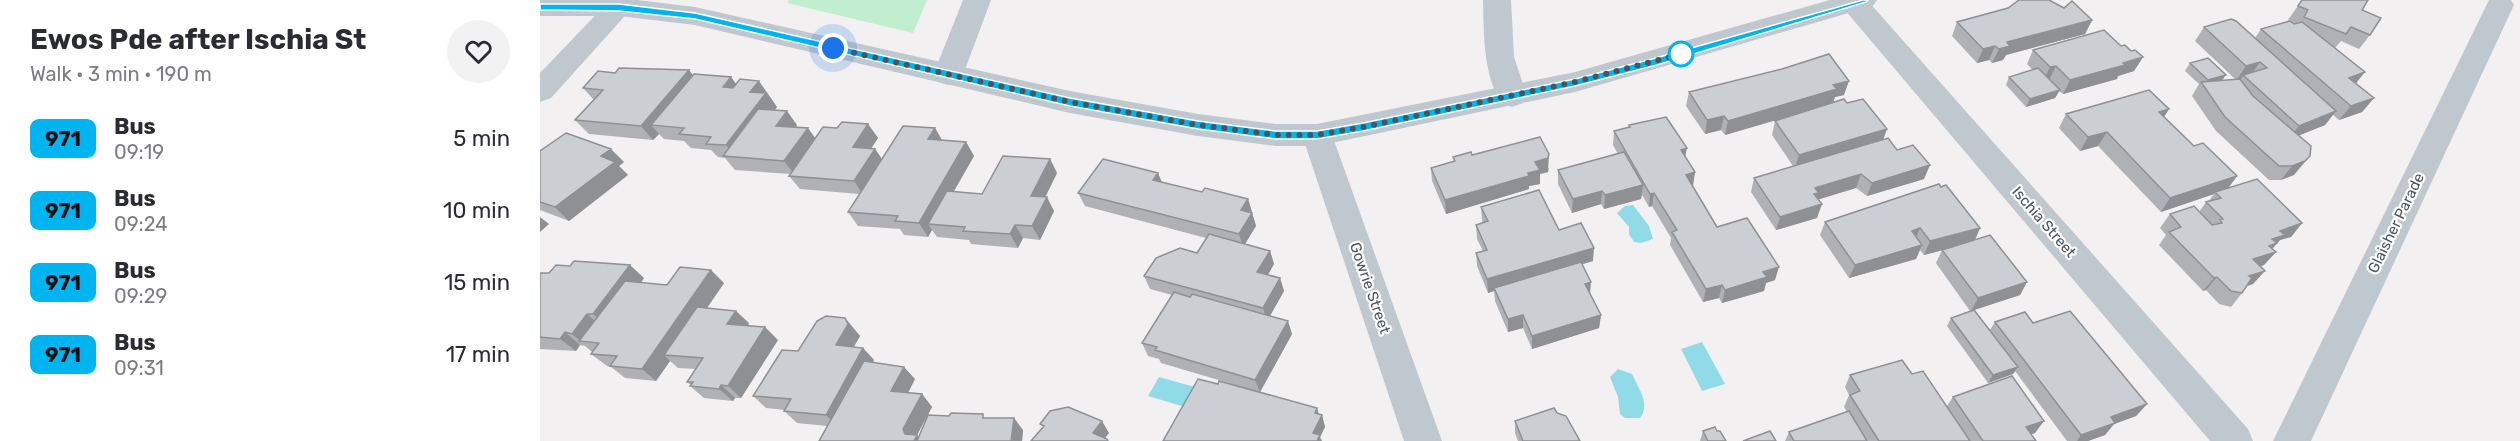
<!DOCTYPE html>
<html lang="en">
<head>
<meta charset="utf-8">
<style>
  :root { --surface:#fff; --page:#f2f2f3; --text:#2b2b33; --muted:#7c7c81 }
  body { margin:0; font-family:Rubik,sans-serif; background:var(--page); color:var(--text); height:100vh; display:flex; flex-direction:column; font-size:22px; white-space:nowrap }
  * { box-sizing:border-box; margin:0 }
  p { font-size:20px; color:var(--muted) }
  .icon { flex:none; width:33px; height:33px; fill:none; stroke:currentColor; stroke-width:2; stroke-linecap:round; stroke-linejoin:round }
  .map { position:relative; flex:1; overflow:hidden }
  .panel { display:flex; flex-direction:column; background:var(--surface); width:540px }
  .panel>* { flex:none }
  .badge { padding:0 12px; border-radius:9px; font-size:21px; line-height:39px }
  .you { position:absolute; width:30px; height:30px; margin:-15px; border:4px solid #fff; border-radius:50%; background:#1a73e8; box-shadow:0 0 0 9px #1a73e833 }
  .map>.badge { position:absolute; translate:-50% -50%; box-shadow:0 0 0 3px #fff }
  .round { display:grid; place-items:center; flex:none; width:63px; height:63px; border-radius:32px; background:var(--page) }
  .overview { display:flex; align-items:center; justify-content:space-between; height:102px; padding:0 30px }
  h1 { font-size:28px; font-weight:700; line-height:45px }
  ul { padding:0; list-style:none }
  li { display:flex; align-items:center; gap:18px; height:72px; padding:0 30px }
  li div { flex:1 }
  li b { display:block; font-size:22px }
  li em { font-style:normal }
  li .badge { min-width:66px; font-weight:700; text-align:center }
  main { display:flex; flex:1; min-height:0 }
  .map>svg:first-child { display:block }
  .green { fill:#c2eed0 }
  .water { fill:#91dbe8 }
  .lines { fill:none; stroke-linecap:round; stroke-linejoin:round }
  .minor { fill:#bfc8ce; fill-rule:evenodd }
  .tertiary { fill:#bfc8ce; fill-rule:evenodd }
  .wall { fill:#afb1b5 }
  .shaded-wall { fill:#8e9094 }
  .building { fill:#cbced3; stroke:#8e9094; stroke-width:1.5 }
  .line { fill:#00b5ef; stroke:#fff; stroke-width:1.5 }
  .walk { stroke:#49555d; stroke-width:6; stroke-dasharray:0 10.8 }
  .stop-dot { fill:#fff; stroke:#00b5ef; stroke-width:3 }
  .labels { text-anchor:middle; stroke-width:4.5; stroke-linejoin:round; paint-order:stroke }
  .street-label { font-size:15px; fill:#49555d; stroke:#fff }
</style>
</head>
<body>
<main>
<section class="panel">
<div class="overview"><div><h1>Ewos Pde after Ischia St</h1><p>Walk · 3 min · 190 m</p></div><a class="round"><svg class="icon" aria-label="heart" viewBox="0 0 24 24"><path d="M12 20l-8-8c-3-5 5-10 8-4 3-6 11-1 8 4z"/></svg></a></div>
<ul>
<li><span class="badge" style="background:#00b5ef;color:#111">971</span><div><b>Bus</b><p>09:19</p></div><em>5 min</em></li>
<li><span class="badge" style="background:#00b5ef;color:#111">971</span><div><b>Bus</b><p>09:24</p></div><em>10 min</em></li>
<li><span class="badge" style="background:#00b5ef;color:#111">971</span><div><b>Bus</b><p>09:29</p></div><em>15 min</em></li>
<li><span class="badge" style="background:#00b5ef;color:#111">971</span><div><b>Bus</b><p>09:31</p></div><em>17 min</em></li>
</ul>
</section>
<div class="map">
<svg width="1980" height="441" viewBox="0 0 1980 441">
  <rect width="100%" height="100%" fill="#f3f0f1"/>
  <path class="green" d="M249 0H387L373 33 247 3Z"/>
  <path class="water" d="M1093 205 1109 226 1113 239 1101 243 1094 242 1089 234V227L1077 213 1085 206Z
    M1162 342 1185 384 1162 391 1141 349Z
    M1078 369 1092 374C1098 388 1111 404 1100 418H1085L1080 414 1078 397 1070 377Z
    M619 377 662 389 652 409 608 396Z"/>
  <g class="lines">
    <path class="minor" d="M423 0H451L423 75 418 82 408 85 398 82 393 75Z
      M943 0H971L974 57 987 96 983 103 972 107 961 103C943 72 944 36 943 0Z
      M1302 0H1327L1708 429 1713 441H1670L1304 9 1300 3Z
      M1949 0H1971L1974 5 1771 441H1733Z
      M69 1 87 0 93 7 11 98 0 102V73Z
      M777 124 788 127 792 135 902 441H864L762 135 766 127Z"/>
    <path class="tertiary" d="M0 0H97L155 7 530 91 658 114 736 124H777L1035 72 1290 0H1337L1333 6 1035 92 777 146H736L658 136 530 113 155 25 79 16H0Z"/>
  </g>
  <path class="wall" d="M1762 0 1822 10 1830 35 1819 49 1801 41 1795 48 1816 84 1834 98 1822 112 1799 120 1793 115 1785 125 1759 135 1754 175 1741 180H1729L1676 131 1652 96 1659 84 1645 71 1650 63 1682 81 1696 80 1655 41 1664 27 1715 38 1721 29 1750 21 1748 20Z
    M1524 8 1552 20 1545 34 1466 55 1463 60 1452 63 1449 60 1437 63 1412 36 1417 22Z
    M1581 46 1603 57 1594 71 1578 76 1577 79 1523 94 1519 91 1515 98 1486 107 1466 85 1469 77 1493 70 1487 64 1493 50Z
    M153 75 191 77 196 84 229 95V96L237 107 234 110 257 125 256 127 275 139 297 128 328 124 338 138 331 148 335 149 342 159 395 128 402 140 426 142 434 156 414 191 442 194 510 159 517 173 505 197 514 211 500 240 483 238 478 248 431 244 429 240 397 237 392 230 388 237 364 235 360 229 318 226 308 212 319 194 260 189 249 176 250 174 195 170 185 158 178 157 171 150 151 148 144 141 124 139 119 134 113 140 49 134 35 120 54 100 43 88Z
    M1149 92 1304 95 1295 97 1293 102 1357 150 1384 179 1327 196 1316 188 1278 199 1277 218 1236 230 1211 192 1214 178 1253 166 1232 135 1235 121 1265 112 1185 135 1181 130 1165 134 1146 106Z
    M1629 109 1624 117 1654 146 1697 176 1688 188 1762 223 1751 237 1740 240 1732 249 1736 252 1724 265 1720 266 1713 284 1707 286 1702 293 1691 307 1679 304 1666 290 1663 291 1619 245 1626 235 1620 228 1630 214 1659 212 1666 202H1668L1674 194 1621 212 1558 146 1540 151 1519 128 1526 114Z
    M1089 125 1145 157 1155 172 1152 186 1177 227 1235 280 1226 283 1224 291 1182 303 1179 298 1163 302 1130 245 1131 238 1112 206 1109 207 1102 195 1101 199 1064 209 1061 204 1032 213 1018 184V170L1078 154 1073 145 1074 131 1088 127Z
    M0 151 84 162 79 166 88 175 29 221 0 210Z
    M932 155 1009 168 1008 172 1000 174V184L989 186V189L906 214 892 181 891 168 914 161 913 157Z
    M622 182 662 192 708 199 716 226 705 244 730 251 734 264 728 275 740 278 744 291 730 316 752 334 720 392 777 408 778 414 782 415 785 427 780 437 678 384H692L621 363 619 359 608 356 602 343 632 295 610 289 604 276 657 253 666 238 545 206 538 193Z
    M941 207 1019 230 1053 261 1042 264 1050 294 1061 315 1059 328 992 349 983 328 968 332 955 301 954 291 948 293 937 266 936 253 943 251 937 239 936 225 943 223 942 220Z
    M1285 222 1440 228 1435 240 1487 282 1480 295 1434 310 1450 330 1455 322 1493 323 1607 404 1596 416 1574 424 1565 435 1548 441H1527L1475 371 1473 374 1448 383 1407 326 1411 318 1430 311 1396 263 1402 250 1384 255 1380 250 1376 259 1309 278 1280 235Z
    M0 273 104 278 101 283 127 285 184 283 167 308 209 323 208 326 238 340 201 398H195L193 401 164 398 150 386 151 385 147 382 156 369 138 368 130 361 116 381 85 378 71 367 67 366 51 354 52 352 45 346 40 345 36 351 0 349Z
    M305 318 320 336 314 347 323 348 334 360 333 362 375 379 368 393 382 394 392 407 377 435 379 437 446 418 483 430 482 441H279L287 426 257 423 244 411 245 410 226 408 213 396 258 351Z
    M1372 374 1407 406 1413 397 1495 433 1491 434 1496 441H1245L1249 432 1307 412 1304 407 1309 395 1305 387 1310 375Z
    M1017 413 1040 441H978L975 433V421Z
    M1163 431H1177L1186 441H1160Z"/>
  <path class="shaded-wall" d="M1552 20 1545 34 1466 55 1463 60 1452 63 1459 49 1467 42Z
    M1455 46 1449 60 1437 63 1443 49Z
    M1603 57 1594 71 1578 76 1577 79 1523 94 1530 80Z
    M1720 62 1710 76 1703 75 1701 79 1696 81 1706 66Z
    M1516 66 1509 80 1503 81 1510 67Z
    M149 70 160 84 111 125 119 134 113 140 101 126Z
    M1825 72 1813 87 1809 78Z
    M1686 75 1680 83 1663 88 1668 80Z
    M191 77 201 91 183 87Z
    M219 81 237 107 199 157H196L186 145 210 92Z
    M1309 81 1304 95 1295 97 1293 103 1185 135 1188 121 1293 85Z
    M1520 90 1515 98 1486 107 1490 99Z
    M1834 98 1822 112 1799 120 1811 106Z
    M1629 109 1620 123 1619 112Z
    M247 111 257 125 247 140 236 126Z
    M1796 111 1785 125 1748 140 1759 126Z
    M1184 116 1181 130 1165 134 1167 120Z
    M328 124 338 138 323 161 313 147Z
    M268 128 278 142 255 175 244 161Z
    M395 128 403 142 388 139Z
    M1347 129 1342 143 1255 168 1259 155Z
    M1567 132 1558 146 1540 151 1548 137Z
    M426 142 434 156 395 224H388L392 230 388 237 379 223Z
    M1147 148 1144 162 1141 150Z
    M71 149 84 162 79 166 88 175 29 221 15 207 61 156Z
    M335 149 344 162 323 195 314 181Z
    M1009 154 1008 172 1000 174V184L989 186V189L906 214 905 200 988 173 995 162Z
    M1770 156 1754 175 1741 180 1752 166Z
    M510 159 517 173 499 210 491 196Z
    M1390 165 1384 179 1327 196 1332 183Z
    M1155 172 1153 186 1143 189 1146 175Z
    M618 173 624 187 613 180Z
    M1321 174 1316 188 1277 200 1282 204 1277 218 1236 230 1240 217 1275 188Z
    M1697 176 1687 190 1675 192 1674 194 1621 212 1630 198Z
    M1103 185 1101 199 1064 209 1065 195Z
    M1062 191 1061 204 1032 213 1033 199Z
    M1114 193 1112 206 1109 207 1110 194Z
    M507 197 514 211 500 240 492 226Z
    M708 199 712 212 701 210Z
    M712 213 716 226 703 247 699 234Z
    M0 217 9 224 0 232Z
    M1762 223 1751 237 1740 240 1732 249 1736 252 1724 265 1702 272 1740 231Z
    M475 225 483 238 478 248 470 234Z
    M1380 228 1374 242 1372 231Z
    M1440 228 1434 242 1384 255 1390 241Z
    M1382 245 1376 259 1309 278 1315 265Z
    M1054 248 1053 261 955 290 954 288V291L948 293 947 279Z
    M730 251 734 264 722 285 717 272Z
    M90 265 104 278 68 327 53 314Z
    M1239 267 1235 280 1226 283 1224 291 1182 303 1185 290 1223 272Z
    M171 270 184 283 134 356 124 355 130 361 116 381 102 369Z
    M1725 271 1713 284 1698 289 1709 276Z
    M1677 277 1666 290 1663 291 1674 278Z
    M740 278 744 291 727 321 723 308Z
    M1051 282 1050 295 1045 284Z
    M1487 282 1480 295 1431 311 1438 298Z
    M1182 285 1179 298 1163 302 1166 289Z
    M196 311 209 323 200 337 187 324Z
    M47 314 62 327 42 342 32 334Z
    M983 315V328L968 332V319Z
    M1061 315 1059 328 992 349V336Z
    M305 318 320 336 307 358 296 345Z
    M748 321 752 334 720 392 715 380Z
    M225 327 238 340 201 398 188 386Z
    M25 332 40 345 36 351 20 339Z
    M323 348 334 360 298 427 286 415Z
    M364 367 375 379 362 404 351 391Z
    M1478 367 1473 374 1448 383 1453 375Z
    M181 385 195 398 193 401 179 389Z
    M382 394 392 407 377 435 383 441H371L365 434 363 429Z
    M1607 404 1596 416 1574 424 1565 435 1548 441H1537L1541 435 1571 417Z
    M777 408 780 418 782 415 785 427 780 437 782 441H775L773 433 775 413Z
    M474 418 483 430 482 441H471Z
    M562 421 569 433 563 441 553 433Z
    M1504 421 1495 433 1478 439 1486 427Z"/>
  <path class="building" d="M1479 0H1509L1524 8 1532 1 1552 20 1467 42 1470 46 1459 49 1455 46 1443 49 1417 22 1468 8Z
    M1762 0H1828L1822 10 1841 18 1830 35 1811 27 1806 34 1764 17 1768 10 1758 6Z
    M1691 19 1696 21 1796 111 1759 126 1703 75 1727 68 1720 62 1706 66 1664 27Z
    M1750 21 1754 24 1762 22 1825 72 1809 78 1834 98 1811 106 1721 29Z
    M1564 30 1581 46 1585 45 1591 51 1595 50 1603 57 1583 63 1585 65 1530 80 1516 66 1510 67 1493 50Z
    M1289 54 1309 81 1293 85 1297 89 1188 121 1184 116 1167 120 1149 92 1242 69Z
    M1668 58 1686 75 1668 80 1650 63Z
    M79 68 149 70 101 126 35 120 63 90 43 88 58 71 75 73Z
    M1498 68 1520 90 1490 99 1469 77Z
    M154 74 191 77 183 87 193 88 200 79 219 81 210 92 226 93 186 145 166 144 171 137 139 134 144 128 111 125Z
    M1700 79 1713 96 1771 146 1770 156 1765 161 1752 166H1739L1685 117 1661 82Z
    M1609 90 1629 109 1619 112 1654 146 1663 143 1697 176 1630 198 1567 132 1548 137 1526 114Z
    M1304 99 1307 103 1323 99 1347 129 1259 155 1235 121Z
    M218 109 247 111 236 126 268 128 244 161 183 156Z
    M1126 117 1147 148 1141 150 1155 172 1146 175 1177 227 1207 218 1239 267 1223 272 1227 277 1185 290 1182 285 1166 289 1132 232 1137 230 1114 193 1110 194 1074 131 1090 127 1089 125Z
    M302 122 328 124 313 147 335 149 314 181 249 176 283 127 297 128Z
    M363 126 395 128 388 139 426 142 379 223 355 221 358 216 308 212Z
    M26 133 71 149 61 156 75 162 15 207 0 202V151Z
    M1000 137 1009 154 1008 158 995 162 1000 170 988 173 989 176 905 200 891 168 915 161 913 157 931 152 932 155Z
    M1348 138 1357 150 1373 145 1390 165 1332 183 1321 174 1275 188 1279 193 1274 194 1282 204 1240 217 1214 178Z
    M1084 152 1103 185 1065 195 1062 191 1033 199 1018 170Z
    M463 156 510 159 491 196 507 197 492 226 475 225 470 234 423 231 425 227 388 224 407 191 442 194Z
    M563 159 618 173 613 180 662 192 665 188 708 199 701 210 712 213 699 234 538 193Z
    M1717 179 1762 223 1740 231 1745 235 1732 239 1737 243 1729 246 1736 252 1713 259 1725 271 1709 276 1712 278 1702 293 1691 291 1677 277 1674 278 1629 232 1641 227 1630 214 1654 206 1672 225 1682 223 1680 220 1683 219 1666 202 1681 198 1675 192Z
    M1399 184 1401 187 1406 185 1440 228 1390 241 1380 228 1372 231 1382 245 1315 265 1285 222Z
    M999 190 1019 230 1041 223 1054 248 947 279 936 253 947 250 936 225 948 221 941 207Z
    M669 234 730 251 717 272 740 278 723 308 604 276 616 258 640 248 657 253Z
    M1450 235 1487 282 1438 298 1402 250Z
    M34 261 90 265 53 314H47L32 334 25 332 20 339 0 337V273H9L16 265 30 266Z
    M1041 262 1051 282 1045 284 1061 315 992 336 983 315 968 319 954 288Z
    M140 267 171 270 102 369 70 366 77 356 51 354 59 343 39 341 85 281 127 285Z
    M634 292 650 297 652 294 748 321 715 380 615 350 617 347 602 343Z
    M157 307 196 311 187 324 225 327 188 386 181 385 179 389 150 386 153 382H147L163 358 124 355Z
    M1434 310 1478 367 1453 375 1411 318Z
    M1530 311 1607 404 1571 417 1575 423 1541 435 1455 322 1485 312 1493 323Z
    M286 316 305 318 308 324 296 345 323 348 286 415 244 411 251 399 213 396 242 350 258 351 277 321Z
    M1362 360 1372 374 1383 371 1430 441H1339L1310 395 1320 391 1310 375Z
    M324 361 364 367 351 391 382 394 363 429 365 434 377 435 374 441H279Z
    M1472 376 1504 421 1486 427 1496 441H1443L1413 397Z
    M658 379 678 384 679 381 777 408 775 413 782 415 773 433 780 435 777 441H623Z
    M528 407 562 421 553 433 567 439 568 441H491L504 426 500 424 510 411Z
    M1014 408 1017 413 1026 416 1040 441H983L975 421Z
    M1309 411 1327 441H1254L1249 432Z
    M411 413 443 414V418H474L471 441H377L388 415 409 416Z
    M1175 427 1177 431H1180L1186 441H1168L1163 431Z
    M1230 431 1236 441H1203Z"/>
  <path class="line" d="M1323 0H1328L1326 2 1117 65 1035 86 823 131 777 139H736L658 129 530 106 155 19 79 11 0 10V4H79L155 13 530 98 658 121 736 131H777L823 123 1035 79 1112 59Z"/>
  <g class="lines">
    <path class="walk" d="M293 48 530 102 658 125 736 135H777L823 127 1035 82 1141 54"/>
  </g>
  <circle class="stop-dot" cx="1141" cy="54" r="12"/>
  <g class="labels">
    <g class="street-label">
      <text transform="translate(1504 222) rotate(49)" y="5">Ischia Street</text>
      <text transform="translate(1856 223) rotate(-64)" y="5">Glaisher Parade</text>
      <text transform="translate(830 288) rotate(71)" y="5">Gowrie Street</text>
    </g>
  </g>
</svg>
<div class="you" style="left:293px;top:48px"></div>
</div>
</main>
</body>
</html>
